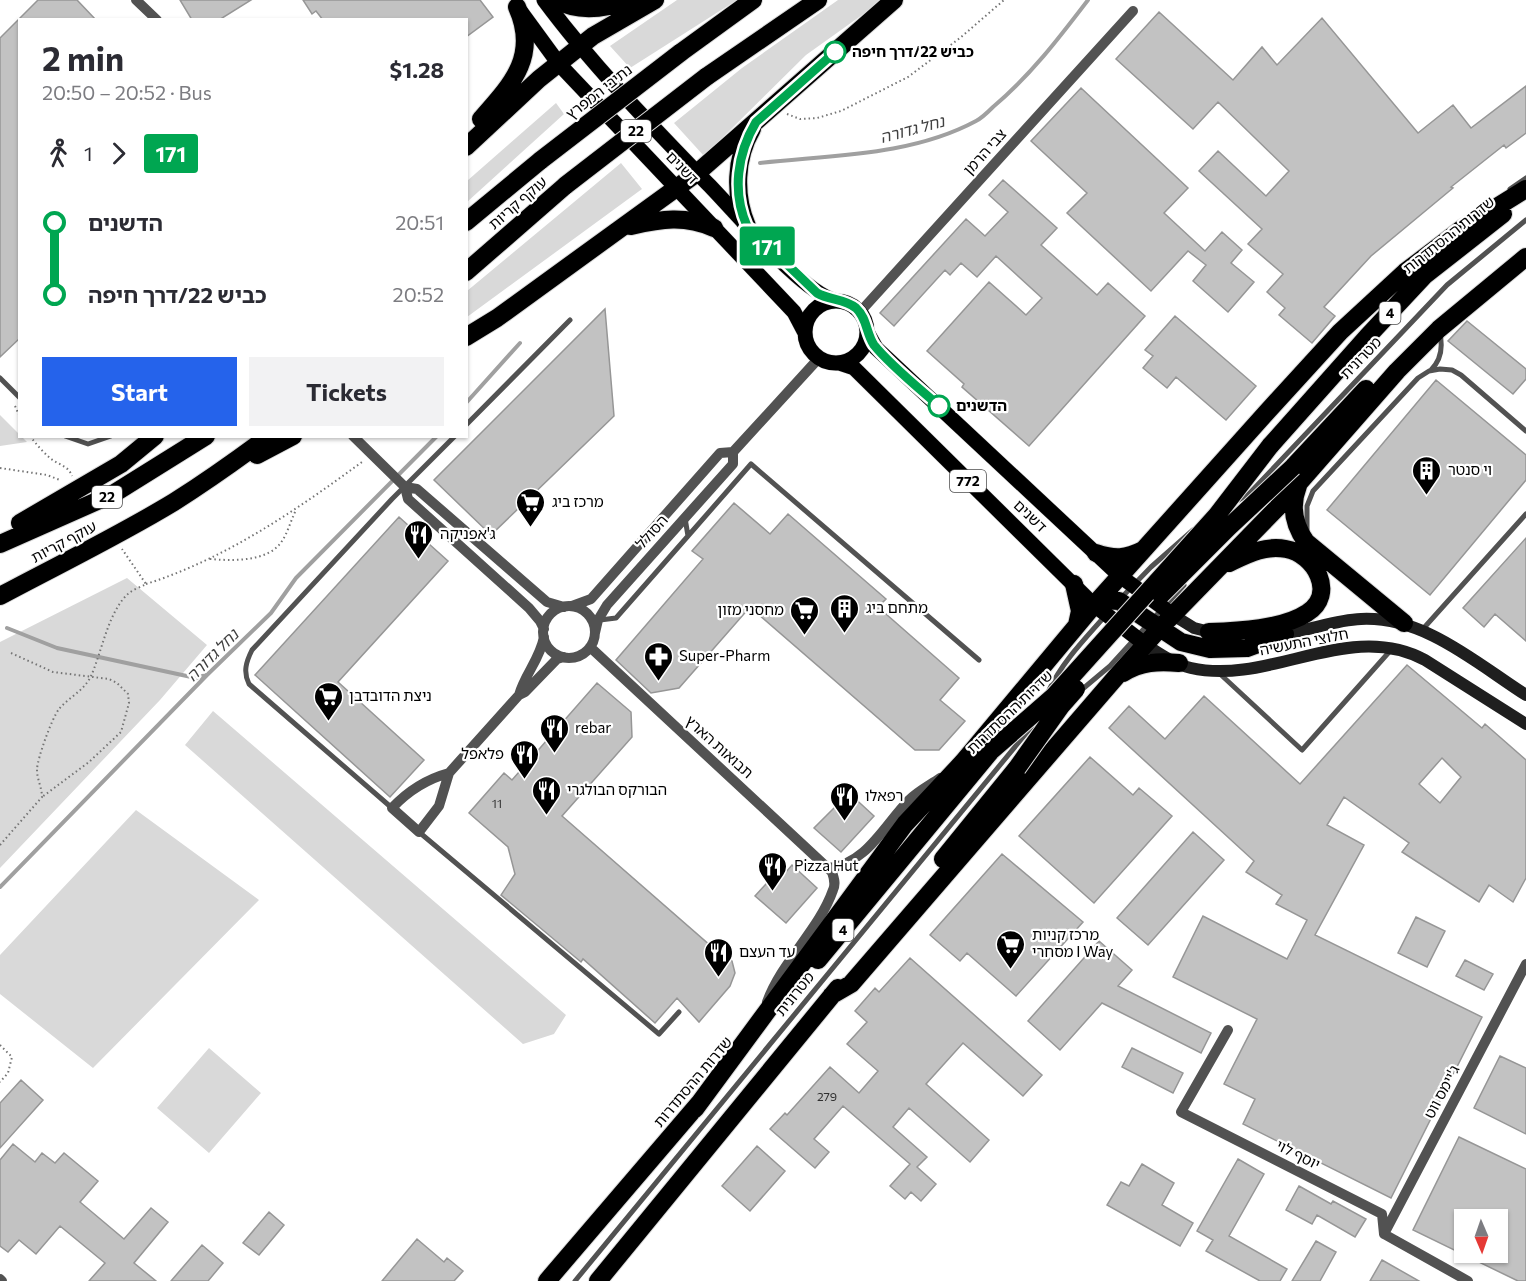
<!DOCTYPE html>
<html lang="en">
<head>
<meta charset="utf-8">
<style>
  :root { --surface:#fff; --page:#f2f2f3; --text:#2b2b33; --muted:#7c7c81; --accent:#2563eb }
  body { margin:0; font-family:Commissioner,"Noto Sans Hebrew",sans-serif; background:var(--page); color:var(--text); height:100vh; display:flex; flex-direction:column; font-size:22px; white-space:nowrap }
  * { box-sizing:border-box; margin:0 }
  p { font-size:20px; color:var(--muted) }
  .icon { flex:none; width:33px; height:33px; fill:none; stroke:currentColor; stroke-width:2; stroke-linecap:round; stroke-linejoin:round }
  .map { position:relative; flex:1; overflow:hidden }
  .details { position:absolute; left:18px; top:18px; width:450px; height:420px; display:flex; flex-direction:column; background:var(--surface); border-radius:0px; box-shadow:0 2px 4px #0004 }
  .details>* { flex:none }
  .badge { padding:0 12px; border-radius:4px; font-size:21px; line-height:39px }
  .needle { width:39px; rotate:178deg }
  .buttons { position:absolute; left:1454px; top:1209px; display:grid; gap:12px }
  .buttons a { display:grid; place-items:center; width:54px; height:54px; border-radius:0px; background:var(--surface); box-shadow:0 2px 4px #0004; font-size:30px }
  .map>.badge { position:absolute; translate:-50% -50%; box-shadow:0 0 0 3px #fff }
  .legs { display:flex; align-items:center; gap:9px; height:66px; padding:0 24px; font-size:20px }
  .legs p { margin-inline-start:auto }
  .headline { display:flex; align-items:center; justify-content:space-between; height:102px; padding:0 24px }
  h1 { font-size:33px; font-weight:700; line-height:45px }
  .button { display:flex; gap:12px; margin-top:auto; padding:12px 24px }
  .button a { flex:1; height:69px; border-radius:0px; background:var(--accent); color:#fff; font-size:24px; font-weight:700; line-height:69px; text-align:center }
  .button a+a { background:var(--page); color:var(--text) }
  ul { padding:0 24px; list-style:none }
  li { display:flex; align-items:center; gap:21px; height:72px; font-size:22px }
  li i { display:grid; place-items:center; width:9px; height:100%; margin:0 8px; background:currentColor }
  li i::after { content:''; width:15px; height:15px; margin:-8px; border:4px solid; border-radius:50%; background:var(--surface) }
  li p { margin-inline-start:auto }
  li:first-child i { background:linear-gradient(#0000 50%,currentColor 0) }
  li:last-child i { background:linear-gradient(currentColor 50%,#0000 0) }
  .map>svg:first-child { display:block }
  .green { fill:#d9d9d9 }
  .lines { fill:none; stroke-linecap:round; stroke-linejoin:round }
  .stream { stroke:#a0a0a0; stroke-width:4 }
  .building { fill:#c2c2c2; stroke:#969696; stroke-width:1.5; fill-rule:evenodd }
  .primary-casing { stroke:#dbdbdb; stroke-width:16 }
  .highway-casing { stroke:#dbdbdb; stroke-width:20 }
  .path { stroke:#747474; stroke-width:2; stroke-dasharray:1.5 3; stroke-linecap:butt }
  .lane { stroke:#525252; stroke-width:5 }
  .street { stroke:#525252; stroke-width:10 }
  .secondary { stroke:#1f1f1f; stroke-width:12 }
  .primary { stroke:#000; stroke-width:15 }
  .highway { stroke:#000; stroke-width:18 }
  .highway-bridge-casing { stroke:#dbdbdb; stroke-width:20; stroke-linecap:butt }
  .highway-bridge { stroke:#000; stroke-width:18 }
  .line-1-casing { stroke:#fff; stroke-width:14 }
  .line-1 { stroke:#00a651; stroke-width:9 }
  .stop-1-dot { fill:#fff; stroke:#00a651; stroke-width:3 }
  .labels { text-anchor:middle; stroke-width:4.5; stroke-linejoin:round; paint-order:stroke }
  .number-label { font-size:12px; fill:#303030 }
  .shield { fill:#fff; stroke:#4c4c4c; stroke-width:1.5 }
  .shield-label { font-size:14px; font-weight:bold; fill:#000 }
  .stop-label { font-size:15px; font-weight:bold; fill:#000; stroke:#fff; text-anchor:start }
  .street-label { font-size:15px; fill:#000; stroke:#fff }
  .poi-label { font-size:15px; fill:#000; stroke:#fff; text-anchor:start }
  .water-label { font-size:16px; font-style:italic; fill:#414141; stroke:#fff }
</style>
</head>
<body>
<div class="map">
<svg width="1526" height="1281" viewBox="0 0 1526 1281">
  <rect width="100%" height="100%" fill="#fff"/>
  <path class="green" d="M677 0H737L630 68 610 46Z
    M838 0H883L806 55 704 156 674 123 742 68Z
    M556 103 564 114 467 202V181Z
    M621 163 642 189 467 317V291Z
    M0 415 27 442 0 446Z
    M127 578 207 645 160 700 0 868V642Z
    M213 711 566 1015 554 1034 523 1044 185 745Z
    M136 810 259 900 93 1068 0 994V955Z
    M209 1048 261 1093 209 1153 157 1108Z"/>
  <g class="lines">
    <path class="stream" d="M760 163C832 155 911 156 976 121 982 118 988 112 993 107 1030 76 1059 38 1088 0
      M466 403 520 343
      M7 628 57 648 196 678 206 675
      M0 887 207 675 271 613 296 578 437 436"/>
  </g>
  <path class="building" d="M38 0H77L96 20H20V338L0 357V38Z
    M180 0H251L219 20H192Z
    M303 0H480L493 17 466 37V20H323L316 11 312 14Z
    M1159 12 1233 80 1262 47 1277 65 1322 18 1418 133 1453 105 1471 128 1526 86V133L1506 148 1504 145 1451 187 1453 188 1371 256 1324 307 1335 316 1312 343 1279 315 1285 308 1267 292 1283 274 1248 244 1262 229 1199 171 1218 151 1266 196 1289 171 1218 102 1193 129 1116 59Z
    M1081 88 1188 188 1164 213 1205 251 1222 232 1242 250 1231 263 1254 282 1228 312 1193 281 1206 265 1188 251 1151 291 1067 213 1087 193 1031 141Z
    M1003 180 1057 228 1041 245 1097 295 1108 283 1145 316 1029 446 962 387 964 384 927 351 989 282 1026 315 1042 298 996 256 977 277 961 263 950 275 945 270 894 326 880 313 966 219 985 236 1008 212 989 195Z
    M605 309 614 416 491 535 434 480Z
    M1175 316 1256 386 1226 420 1176 377 1167 388 1143 368 1153 356 1145 350Z
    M1467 321 1526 369V379L1513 394 1448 341Z
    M1436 380 1526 455V480L1430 595 1327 510Z
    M734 503 770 534 788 514 886 599 878 607 959 678 940 700 965 721 939 750H915L750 607 679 688 651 693 616 660 703 559 692 551Z
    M399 517 448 561 338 682 424 760 390 797 255 675Z
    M1526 538V641L1495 614 1484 627 1463 608Z
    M1407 665 1482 728 1485 724 1526 760V878L1513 902 1489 885 1479 902 1402 852 1409 843 1344 797 1327 825 1364 845 1315 935 1482 1017 1391 1198 1243 1124 1255 1099 1224 1084 1257 1019 1173 977 1203 916 1287 959 1307 920 1276 904 1282 895 1246 872 1254 861 1109 728 1129 706 1165 739 1204 696 1300 784ZM1442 758 1461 777 1440 803 1419 784Z
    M597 683 631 712 632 737 562 816 711 946 723 951 732 961 735 973 730 986 699 1022 677 998 655 1023 583 959 581 962 501 895 515 874 508 847 469 813 504 773 512 780Z
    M1090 757 1133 795 1139 788 1172 816 1094 903 1019 836Z
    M849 793 874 816 841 852 814 828Z
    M1193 832 1224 860 1148 945 1117 918Z
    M1002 854 1083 922 1016 996 967 953 960 961 930 935Z
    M792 865 817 888 786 923 755 896 774 875 779 880Z
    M1416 917 1445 931 1427 967 1398 953Z
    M1099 941 1132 970 1118 986 1211 1033 1201 1053 1102 1003 1060 1050 1028 1021Z
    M910 958 1042 1075 1023 1096 963 1043 926 1084 989 1140 970 1162 909 1108 893 1127 927 1157 917 1167 936 1184 921 1201 911 1192 905 1199 890 1186 910 1164 843 1106 814 1139 829 1152 815 1168 770 1129 785 1113 787 1115 830 1067 859 1093 878 1071 847 1044 867 1022 855 1011 875 988 879 992Z
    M1465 960 1493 974 1484 990 1456 976Z
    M1132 1048 1183 1073 1173 1093 1122 1067Z
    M1500 1056 1526 1068V1134L1474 1108Z
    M21 1080 43 1100 0 1148V1103Z
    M1459 1137 1526 1169V1281H1518L1413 1230ZM1464 1220H1497V1252H1464Z
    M13 1144 35 1162 42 1153 55 1163 64 1153 98 1181 80 1202 124 1239 151 1208 168 1222 134 1263 156 1281H89L105 1263 60 1226 36 1254 19 1240 8 1252 0 1246V1160Z
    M757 1146 785 1171 750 1211 722 1186Z
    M1238 1159 1264 1174 1229 1236 1287 1269 1280 1281H1260L1206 1251 1213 1240 1197 1231Z
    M1142 1164 1174 1183 1162 1205 1193 1223 1180 1246 1107 1205 1121 1182 1129 1186Z
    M1299 1186 1331 1204 1333 1201 1366 1219 1355 1237 1317 1215 1312 1224 1286 1210Z
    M269 1212 284 1225 259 1255 243 1243Z
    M417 1239 444 1262 447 1258 463 1271 454 1281H382Z
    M1316 1241 1336 1252 1320 1281H1292Z
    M202 1245 223 1263 208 1281H171Z
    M1382 1260 1419 1281H1370Z"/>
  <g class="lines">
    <defs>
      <path id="primary" d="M544 0C593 66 651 125 708 184 736 212 801 292 836 301
        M521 12 559 64 794 312 804 331
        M805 332a31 31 0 1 1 62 0a31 31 0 1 1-62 0Z
        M867 332 876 348 1120 576 1173 615
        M839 363 854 368 1094 605 1146 645"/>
      <path id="highway" d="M556 0C579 13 605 9 630 0
        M680 53 753 0
        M706 77 818 0
        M481 119C512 84 539 56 517 7
        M466 147 539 79 593 36 655 0
        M466 222 541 160
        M631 226C661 219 685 215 714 228
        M747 226C734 196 735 158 752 129
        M466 272 566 185
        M466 337 497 318 697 173 894 0
        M1270 446 1367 337 1424 276 1503 214
        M257 455 293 436
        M1293 467 1366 389
        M1298 486C1290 506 1294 525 1306 542L1404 623
        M20 523 121 464 155 436
        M0 544 113 494 206 436
        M1096 553C1114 559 1126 559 1143 550
        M1074 584 1080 611 1077 625
        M0 596C58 565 118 536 174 502 207 481 238 459 269 436
        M1094 605 1102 600 1119 601 1181 642 1210 649 1247 648 1285 634
        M1209 632C1238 631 1283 629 1307 613 1337 594 1315 554 1286 549 1265 545 1248 554 1229 563
        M1123 673C1141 662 1158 661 1179 663
        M943 859 1017 768
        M818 960 991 751
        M832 995 851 984 1116 677 1160 628 1277 508 1397 371 1439 329 1526 257
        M695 1109 905 824 963 762 1094 605 1266 413 1340 332 1405 272 1463 228 1526 189
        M547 1281 701 1101
        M598 1281 838 988"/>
    </defs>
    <use href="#primary" class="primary-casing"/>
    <use href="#highway" class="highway-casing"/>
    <path class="path" d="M787 114 800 119 817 118 841 111 908 77 960 38 1004 0
      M15 406 20 417
      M30 436C36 444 43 452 50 458 58 465 68 465 72 476
      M0 468 47 475 60 480
      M210 559C232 561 269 562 282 541 288 532 291 520 296 510
      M146 584C225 559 295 511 362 462
      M11 653 53 672 109 679 117 683 128 694 129 703 121 732 89 762 42 797
      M0 845 42 797C42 788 37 779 37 770 37 759 52 718 59 709 69 697 84 691 91 676 102 652 108 611 129 593 134 589 141 587 146 584L122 549
      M0 1045 12 1057 8 1073 0 1082"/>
    <path class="lane" d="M1510 189 1526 178
      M1431 370C1441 360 1443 348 1440 334
      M0 378 20 398
      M466 425 570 320
      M65 436 88 444 111 436
      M1246 497 1447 285 1526 220
      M1235 502 1247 495
      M1307 531V506L1313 491 1418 378 1429 371 1440 369 1452 370 1461 375 1526 431
      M688 536 751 464 979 660
      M1121 598 1151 567 1193 530
      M600 620 616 618 688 536 685 518
      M1422 630 1526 514
      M1219 673 1302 750 1390 651
      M1049 690C1063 661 1084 640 1105 616
      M1079 692 1110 666 1184 585
      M392 808 249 684C243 672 246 662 252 650L392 499 455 436
      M419 832 659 1034 679 1012
      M575 1281 1033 725"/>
    <path class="street" d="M136 0 157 20
      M860 312 1133 11
      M353 436 405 487 417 489 547 602 564 607
      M405 487 408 499 529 608 540 621 544 629
      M572 606 591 599 720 453 733 452
      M543 632a26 26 0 1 1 52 0a26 26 0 1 1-52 0Z
      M595 633 598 620 607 605 733 464V452L819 358
      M590 647 832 872C834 878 836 884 833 890 819 930 782 961 767 1002
      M519 695C525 674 540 659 544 637
      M449 773 439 806 419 832 392 808C408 791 427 779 449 773Z
      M449 773 519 695 525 692 557 659 564 657
      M828 868C866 865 885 824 909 800 918 791 930 785 940 778
      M1228 1030 1181 1112 1382 1214 1384 1234 1468 1281
      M1384 1234 1526 964
      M0 1279 2 1281"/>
    <path class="secondary" d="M1173 615 1194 628 1214 633
      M1279 634C1307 632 1333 620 1361 619 1424 616 1476 663 1526 695
      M1146 645C1160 654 1174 664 1191 668 1270 686 1349 619 1425 660L1526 724"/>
    <use href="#primary" class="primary"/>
    <use href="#highway" class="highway"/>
    <defs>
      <path id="highway-bridge" d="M541 160 680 53
        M566 185 706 77
        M1161 595 1229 527 1293 467
        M991 751 1054 696 1217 515 1270 446
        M1017 768 1061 706 1076 689"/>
    </defs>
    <use href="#highway-bridge" class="highway-bridge-casing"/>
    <use href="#highway-bridge" class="highway-bridge"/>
  </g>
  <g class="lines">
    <defs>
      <path id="line-1" d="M835 52 756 122C737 154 732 192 747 226L817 293C829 300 845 299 856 308 867 318 866 333 874 345 890 365 920 389 939 406"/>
    </defs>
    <use href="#line-1" class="line-1-casing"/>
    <use href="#line-1" class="line-1"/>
  </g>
  <defs>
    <symbol id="building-pin" viewBox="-11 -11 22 30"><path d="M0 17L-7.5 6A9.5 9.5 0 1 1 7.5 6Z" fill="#000" stroke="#fff"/><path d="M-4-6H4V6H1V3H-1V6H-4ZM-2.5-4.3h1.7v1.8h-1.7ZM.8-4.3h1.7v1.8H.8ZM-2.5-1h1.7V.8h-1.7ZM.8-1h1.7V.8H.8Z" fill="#fff"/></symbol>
    <symbol id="supermarket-pin" viewBox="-11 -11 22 30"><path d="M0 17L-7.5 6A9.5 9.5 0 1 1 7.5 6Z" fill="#000" stroke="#fff"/><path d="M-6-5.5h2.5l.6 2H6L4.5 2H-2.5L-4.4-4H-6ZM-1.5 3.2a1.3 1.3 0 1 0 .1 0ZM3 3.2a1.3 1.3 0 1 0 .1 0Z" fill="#fff"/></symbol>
    <symbol id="restaurant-pin" viewBox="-11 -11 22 30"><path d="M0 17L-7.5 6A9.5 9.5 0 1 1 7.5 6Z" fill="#000" stroke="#fff"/><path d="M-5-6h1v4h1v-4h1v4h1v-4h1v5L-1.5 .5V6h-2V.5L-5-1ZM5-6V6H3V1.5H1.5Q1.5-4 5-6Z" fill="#fff"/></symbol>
    <symbol id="pharmacy-pin" viewBox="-11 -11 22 30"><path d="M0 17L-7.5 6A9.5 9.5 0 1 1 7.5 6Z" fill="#000" stroke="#fff"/><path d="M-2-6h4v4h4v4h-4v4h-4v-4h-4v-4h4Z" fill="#fff"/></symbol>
  </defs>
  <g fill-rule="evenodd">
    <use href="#building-pin" x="1410" y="454" width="33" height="45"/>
    <use href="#supermarket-pin" x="514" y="486" width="33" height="45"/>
    <use href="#restaurant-pin" x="402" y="518" width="33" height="45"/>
    <use href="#building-pin" x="828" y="592" width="33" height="45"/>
    <use href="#supermarket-pin" x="788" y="594" width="33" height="45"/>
    <use href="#pharmacy-pin" x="642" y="640" width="33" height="45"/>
    <use href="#supermarket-pin" x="312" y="680" width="33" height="45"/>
    <use href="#restaurant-pin" x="538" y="712" width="33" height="45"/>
    <use href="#restaurant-pin" x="508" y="738" width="33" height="45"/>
    <use href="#restaurant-pin" x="530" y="774" width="33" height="45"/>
    <use href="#restaurant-pin" x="828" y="780" width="33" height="45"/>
    <use href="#restaurant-pin" x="756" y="850" width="33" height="45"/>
    <use href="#supermarket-pin" x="994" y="928" width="33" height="45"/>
    <use href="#restaurant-pin" x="702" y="936" width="33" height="45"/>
  </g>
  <g class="stop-1-dot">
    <circle cx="835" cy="52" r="10"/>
    <circle cx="939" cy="406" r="10"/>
  </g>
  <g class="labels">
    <g class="number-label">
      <text x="497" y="808">11</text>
      <text x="827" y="1101">279</text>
    </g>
    <g class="shield">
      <rect x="621" y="120" width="30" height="22" rx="4.5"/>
      <rect x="1379.5" y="302" width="21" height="22" rx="4.5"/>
      <rect x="950" y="470" width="36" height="22" rx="4.5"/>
      <rect x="92" y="486" width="30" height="22" rx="4.5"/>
      <rect x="832.5" y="919" width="21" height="22" rx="4.5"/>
    </g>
    <g class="shield-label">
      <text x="636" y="136">22</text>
      <text x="1390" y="318">4</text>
      <text x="968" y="486">772</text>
      <text x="107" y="502">22</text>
      <text x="843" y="935">4</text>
    </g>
    <g class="stop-label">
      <text x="852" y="57">כביש 22/דרך חיפה</text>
      <text x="956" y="411">הדשנים</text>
    </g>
    <g class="street-label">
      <text transform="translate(599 92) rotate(-38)" y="5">נתיבי המפרץ</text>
      <text transform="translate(985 152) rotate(-48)" y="5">צבי הרמן</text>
      <text transform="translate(682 168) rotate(46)" y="5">דשנים</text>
      <text transform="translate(518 203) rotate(-41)" y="5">עוקף קריות</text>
      <text transform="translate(1449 235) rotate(-39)" y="5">שדרות ההסתדרות</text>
      <text transform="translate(1361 358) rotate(-46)" y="5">מטרונית</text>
      <text transform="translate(1030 516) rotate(44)" y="5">דשנים</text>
      <text transform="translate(652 532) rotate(-48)" y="5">הסולל</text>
      <text transform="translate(64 542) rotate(-28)" y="5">עוקף קריות</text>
      <text transform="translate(1304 642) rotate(-11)" y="5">חלוצי התעשיה</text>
      <text transform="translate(1010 712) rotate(-44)" y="5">שדרות ההסתדרות</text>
      <text transform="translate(719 747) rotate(42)" y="5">תבואות הארץ</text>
      <text transform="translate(795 994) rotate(-51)" y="5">מטרונית</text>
      <text transform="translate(693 1082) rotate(-50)" y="5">שדרות ההסתדרות</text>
      <text transform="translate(1442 1092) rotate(-62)" y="5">ג'יימס ווט</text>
      <text transform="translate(1298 1155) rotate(27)" y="5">יוסף לוי</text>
    </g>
    <g class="poi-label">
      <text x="1448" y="475">וי סנטר</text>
      <text x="552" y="507">מרכז ביג</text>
      <text x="440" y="539">ג'אפניקה</text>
      <text x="866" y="613">מתחם ביג</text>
      <text x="784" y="615" text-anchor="end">מחסני מזון</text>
      <text x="679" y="661">Super-Pharm</text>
      <text x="349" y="701">ניצת הדובדבן</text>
      <text x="575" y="733">rebar</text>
      <text x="504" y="759" text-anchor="end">פלאפל</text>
      <text x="567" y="795">הבורקס הבולגרי</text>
      <text x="865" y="801">רפאלו</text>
      <text x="794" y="871">Pizza Hut</text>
      <text x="1032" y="940">מרכז קניות<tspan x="1032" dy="17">מסחרי I Way</tspan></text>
      <text x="739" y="957">עד העצם</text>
    </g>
    <g class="water-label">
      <text transform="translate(912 129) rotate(-15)" y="6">נחל גדורה</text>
      <text transform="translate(212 655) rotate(-45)" y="6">נחל גדורה</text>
    </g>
  </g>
</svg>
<div class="buttons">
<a><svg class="needle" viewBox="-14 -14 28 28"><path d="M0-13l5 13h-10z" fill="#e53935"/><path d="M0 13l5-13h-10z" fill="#7c7c81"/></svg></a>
</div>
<b class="badge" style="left:767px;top:246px;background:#00a651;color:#fff">171</b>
<section class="details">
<div class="headline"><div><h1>2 min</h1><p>20:50 – 20:52 · Bus</p></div><b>$1.28</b></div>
<div class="legs"><svg class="icon" aria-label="walk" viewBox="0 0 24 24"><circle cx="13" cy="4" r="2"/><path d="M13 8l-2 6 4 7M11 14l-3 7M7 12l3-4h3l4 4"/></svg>1<svg class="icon" aria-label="forward" viewBox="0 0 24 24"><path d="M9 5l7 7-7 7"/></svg><b class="badge" style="background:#00a651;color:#fff">171</b></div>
<ul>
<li><i style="color:#00a651"></i><b>הדשנים</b><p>20:51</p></li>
<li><i style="color:#00a651"></i><b>כביש 22/דרך חיפה</b><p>20:52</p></li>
</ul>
<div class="button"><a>Start</a><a>Tickets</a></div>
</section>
</div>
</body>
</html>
